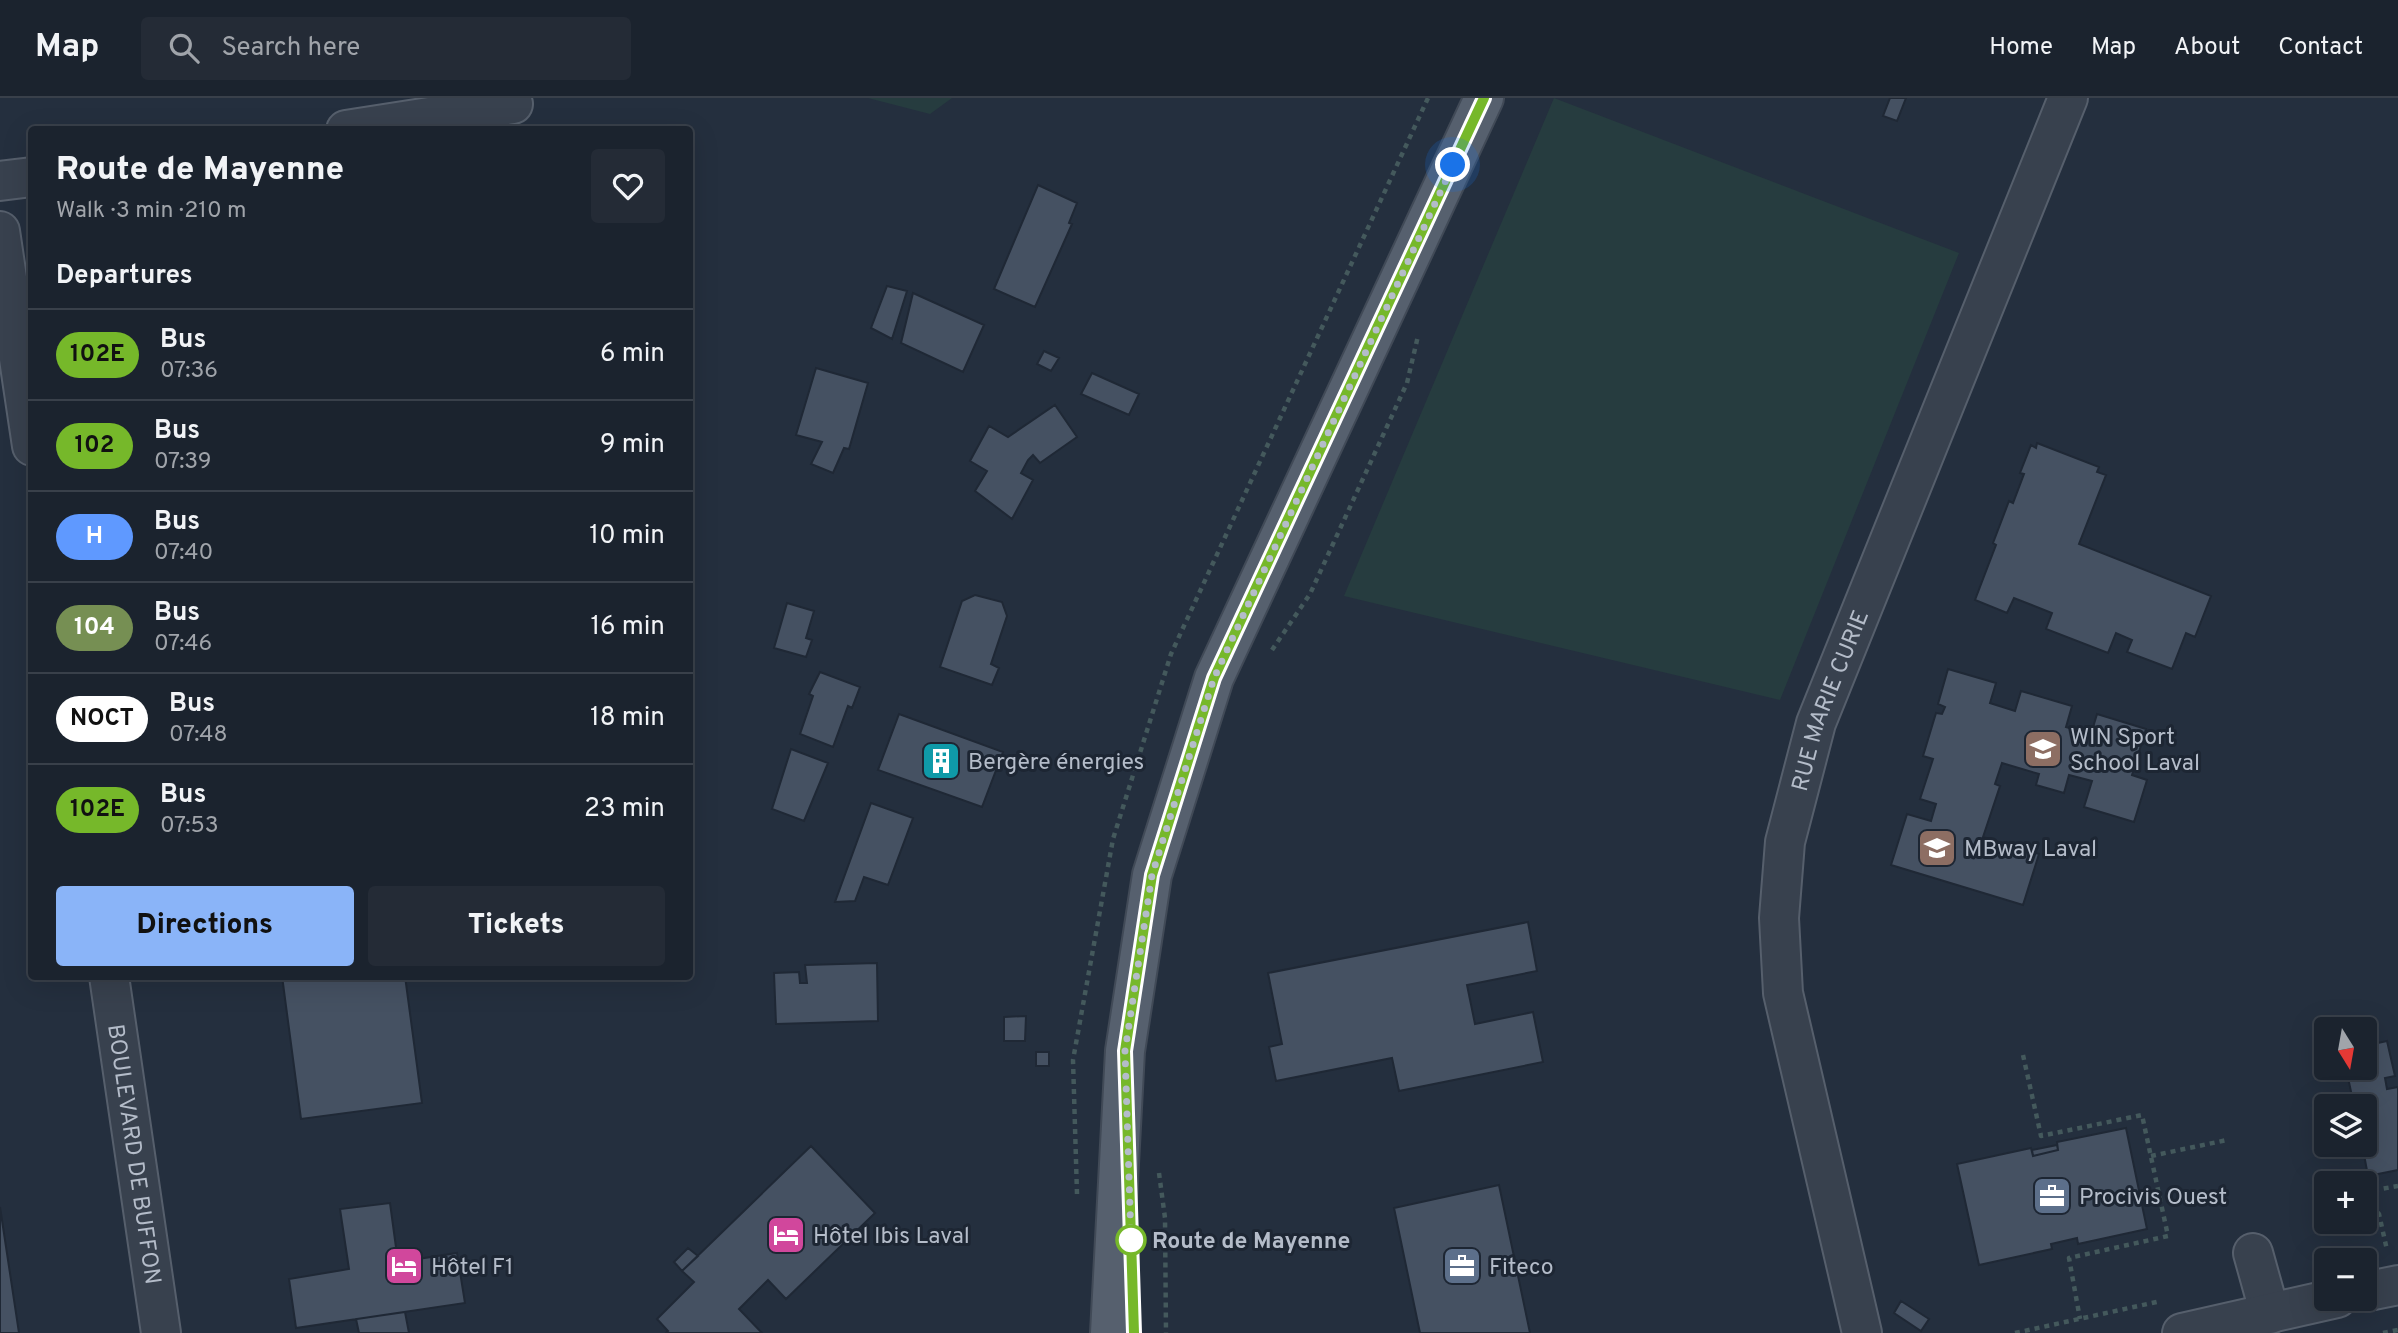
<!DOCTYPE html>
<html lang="en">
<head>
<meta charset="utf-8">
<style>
  :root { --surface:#1b232e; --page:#242b36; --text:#f1f3f6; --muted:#a0a4aa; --line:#39404a; --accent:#8ab4f8 }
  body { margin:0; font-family:Overpass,sans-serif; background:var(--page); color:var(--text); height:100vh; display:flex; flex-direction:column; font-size:26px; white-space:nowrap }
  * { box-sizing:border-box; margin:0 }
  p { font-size:23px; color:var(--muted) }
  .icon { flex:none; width:38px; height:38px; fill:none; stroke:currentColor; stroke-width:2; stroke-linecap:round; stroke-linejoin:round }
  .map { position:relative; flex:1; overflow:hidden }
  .side { position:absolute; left:28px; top:28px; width:665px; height:854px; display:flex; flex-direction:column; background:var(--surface); border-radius:7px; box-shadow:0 7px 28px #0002,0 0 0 2px var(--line) }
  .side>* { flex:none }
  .badge { padding:0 14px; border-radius:23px; font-size:24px; line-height:46px }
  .needle { width:46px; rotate:169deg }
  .tools { position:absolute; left:2314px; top:919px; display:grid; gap:14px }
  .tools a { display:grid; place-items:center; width:63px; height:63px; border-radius:7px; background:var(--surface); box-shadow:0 7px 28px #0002,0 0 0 2px var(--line); font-size:35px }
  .you { position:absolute; width:35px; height:35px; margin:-18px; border:5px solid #fff; border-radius:50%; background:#1a73e8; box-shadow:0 0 0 10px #1a73e833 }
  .map>.badge { position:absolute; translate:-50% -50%; box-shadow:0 0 0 4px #fff }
  h2 { padding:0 28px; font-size:26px; line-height:63px }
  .round { display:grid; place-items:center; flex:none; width:74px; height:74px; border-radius:7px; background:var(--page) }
  .head { display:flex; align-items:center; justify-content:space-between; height:119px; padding:0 28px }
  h1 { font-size:33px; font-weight:800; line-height:52px }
  .primary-button { display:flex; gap:14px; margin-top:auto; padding:14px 28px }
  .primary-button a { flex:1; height:80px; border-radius:7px; background:var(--accent); color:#111; font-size:28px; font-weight:800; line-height:80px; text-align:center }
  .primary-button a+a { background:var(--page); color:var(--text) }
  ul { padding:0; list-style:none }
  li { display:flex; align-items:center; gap:21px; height:91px; padding:0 28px; border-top:2px solid var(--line) }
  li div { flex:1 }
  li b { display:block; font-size:26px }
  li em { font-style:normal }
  li .badge { min-width:77px; font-weight:700; text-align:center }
  header { display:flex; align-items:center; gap:42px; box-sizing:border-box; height:98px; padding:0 35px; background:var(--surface); border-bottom:2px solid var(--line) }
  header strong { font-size:33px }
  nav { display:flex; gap:38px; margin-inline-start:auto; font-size:24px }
  .search { width:490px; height:63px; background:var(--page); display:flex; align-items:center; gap:18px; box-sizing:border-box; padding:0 24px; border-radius:7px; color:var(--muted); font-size:26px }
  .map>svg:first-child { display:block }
  .green { fill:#263c3f }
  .building { fill:#455162; stroke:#1f2835; stroke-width:2 }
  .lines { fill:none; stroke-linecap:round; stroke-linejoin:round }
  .minor-casing { stroke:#565f6c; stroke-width:42 }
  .major-casing { stroke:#414a57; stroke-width:42 }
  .path { stroke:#44595c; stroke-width:4.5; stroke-dasharray:5 5; stroke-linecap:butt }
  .minor { stroke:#38414e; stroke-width:38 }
  .major { stroke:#56606e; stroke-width:38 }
  .line-casing { stroke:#fff; stroke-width:16 }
  .line { stroke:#76b82a; stroke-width:10 }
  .walk { stroke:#b4bcc9; stroke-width:7; stroke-dasharray:0 12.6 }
  .stop-dot { fill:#fff; stroke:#76b82a; stroke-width:3.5 }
  .labels { text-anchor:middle; stroke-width:6; stroke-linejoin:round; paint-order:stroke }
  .street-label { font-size:23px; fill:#b4bcc9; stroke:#1d2633 }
  .poi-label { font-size:23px; fill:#b4bcc9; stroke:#1d2633; text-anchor:start }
  .stop-label { font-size:23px; font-weight:bold; fill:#b4bcc9; stroke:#1d2633; text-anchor:start }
</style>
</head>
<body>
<header>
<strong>Map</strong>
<div class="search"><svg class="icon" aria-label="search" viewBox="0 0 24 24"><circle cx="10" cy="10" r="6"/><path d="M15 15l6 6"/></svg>Search here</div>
<nav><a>Home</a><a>Map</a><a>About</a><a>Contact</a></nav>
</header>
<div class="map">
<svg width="2398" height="1235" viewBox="0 0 2398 1235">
  <rect width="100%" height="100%" fill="#242f3e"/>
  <path class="green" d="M868 0H952L930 16Z
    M1554 0 1959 155 1780 602 1344 498Z"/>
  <path class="building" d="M1890 0H1906L1897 23 1883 18Z
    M1038 87 1077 105 1069 125 1072 126 1035 209 994 191Z
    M887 188 907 193 892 241 871 230Z
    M913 195 984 227 963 274 901 245Z
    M1044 253 1059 260 1051 273 1037 266Z
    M816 270 868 285 849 351 844 350 833 375 811 366 822 344 796 337Z
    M1092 275 1139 296 1129 317 1081 296Z
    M1055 307 1077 339 1040 365 1033 357 1028 362 1021 375 1033 382 1012 421 975 393 987 373 970 363 989 328 1008 339Z
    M2037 345 2099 369 2097 374 2106 377 2079 446 2211 498 2195 539 2186 535 2172 571 2127 554 2132 542 2116 535 2108 555 2046 531 2052 515 2014 500 2007 515 1975 502 1996 447 1993 445 2009 403 2013 405 2024 376 2020 375 2031 347 2036 350Z
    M975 497 1002 504 1007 518 991 566 999 570 992 587 940 569 962 503Z
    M787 505 814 513 806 540 812 542 806 559 774 550Z
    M1948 571 1996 585 1990 605 2015 613 2021 593 2072 608 2066 629 2091 636 2097 616 2146 631 2132 677 2147 682 2134 724 2084 709 2092 683 2069 677 2064 695 2036 687 2039 676 2002 665 1995 686 2000 688 1983 739 2039 756 2023 807 1891 767 1907 716 1931 723 1936 706 1920 701 1933 661 1923 658 1936 615 1942 616 1945 609 1938 606Z
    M820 574 860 589 852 610 848 608 833 649 800 636 813 598 809 596Z
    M899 616 1003 654 982 709 878 672Z
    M791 651 828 665 804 723 772 711Z
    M871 705 913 720 888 787 864 779 855 803 835 804Z
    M1528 824 1537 873 1467 887 1475 926 1533 914 1543 964 1399 993 1392 960 1276 983 1269 949 1282 946 1268 875Z
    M877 865 878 923 776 926 774 875 799 874 800 885H807L805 867Z
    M282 878H405L422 1005 301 1021Z
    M1026 918 1025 943H1004V919Z
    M2387 943 2395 978 2385 980 2387 991 2398 989V1072L2368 1078 2362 1046H2364V1008H2354L2346 970H2364V948Z
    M1036 954H1049V968H1036Z
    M2126 1030 2147 1131 2078 1146 2077 1140 2051 1146 2052 1151 1979 1167 1957 1066 2031 1050 2033 1058 2058 1052 2057 1044Z
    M2057 1047 2058 1052 2033 1058 2032 1052Z
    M811 1048 875 1115 786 1201 768 1182 739 1211 762 1235H666L668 1233 657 1221 694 1184 682 1173Z
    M1499 1087 1530 1235H1420L1394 1110Z
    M390 1105 398 1164 457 1155 465 1205 296 1230 289 1181 349 1171 340 1111Z
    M0 1109 19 1235H0Z
    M688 1150 698 1158 682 1173 674 1164Z
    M1901 1203 1929 1221 1921 1233 1894 1215Z
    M405 1214 409 1235H359L356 1221Z"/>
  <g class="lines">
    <defs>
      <g id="minor">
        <path d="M346 32 513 6"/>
        <path d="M0 83 32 79"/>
        <path d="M0 133 32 348"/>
        <path id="s1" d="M109 878 161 1235"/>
        <path d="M2253 1155 2270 1216"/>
        <path d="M2364 1194 2398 1187"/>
        <path id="s2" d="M1862 1235 1783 895 1779 820 1785 744 1816 625 2068 0"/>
        <path d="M2182 1235 2337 1200"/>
      </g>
      <path id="major" d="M1110 1235 1125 953 1152 777 1214 580 1484 0"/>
    </defs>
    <use href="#minor" class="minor-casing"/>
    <use href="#major" class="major-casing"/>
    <path class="path" d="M1272 552 1310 496 1407 285 1418 238
      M2023 957 2041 1038 2142 1017 2168 1138 2069 1160 2080 1221
      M2151 1058 2227 1042
      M1159 1075 1165 1120 1166 1235
      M2364 1094 2398 1088
      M1077 1096 1073 962 1113 741 1171 556 1428 0
      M2364 1100 2379 1116 2387 1152
      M2015 1235 2161 1203
      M2383 1235 2398 1232"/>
    <use href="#minor" class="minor"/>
    <use href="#major" class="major"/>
  </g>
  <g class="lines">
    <defs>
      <path id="line" d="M1134 1235 1125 953 1152 777 1214 580 1484 0"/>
    </defs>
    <use href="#line" class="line-casing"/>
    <use href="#line" class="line"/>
    <path class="walk" d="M1131 1142 1125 953 1152 777 1214 580 1453 67"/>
  </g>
  <defs>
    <symbol id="university-square" viewBox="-11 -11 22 22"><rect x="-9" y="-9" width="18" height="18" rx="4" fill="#8d6e63" stroke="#1d2633"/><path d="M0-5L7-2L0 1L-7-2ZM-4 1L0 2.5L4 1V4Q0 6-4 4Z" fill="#fff"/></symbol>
    <symbol id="building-square" viewBox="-11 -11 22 22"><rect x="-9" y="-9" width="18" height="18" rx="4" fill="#0f9aa8" stroke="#1d2633"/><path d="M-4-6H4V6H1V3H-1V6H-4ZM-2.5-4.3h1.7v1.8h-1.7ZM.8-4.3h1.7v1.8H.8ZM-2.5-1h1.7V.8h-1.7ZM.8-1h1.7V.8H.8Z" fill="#fff"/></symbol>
    <symbol id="office-square" viewBox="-11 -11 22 22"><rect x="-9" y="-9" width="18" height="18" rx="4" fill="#5c6f8a" stroke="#1d2633"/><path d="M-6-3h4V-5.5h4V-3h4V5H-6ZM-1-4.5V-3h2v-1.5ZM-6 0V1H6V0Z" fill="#fff"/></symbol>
    <symbol id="hotel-square" viewBox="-11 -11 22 22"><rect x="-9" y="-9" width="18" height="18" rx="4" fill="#d1479c" stroke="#1d2633"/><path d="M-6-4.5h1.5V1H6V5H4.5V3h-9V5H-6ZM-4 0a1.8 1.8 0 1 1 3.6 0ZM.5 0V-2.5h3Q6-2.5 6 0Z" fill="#fff"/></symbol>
  </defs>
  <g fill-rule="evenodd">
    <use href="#university-square" x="2021" y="629" width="44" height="44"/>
    <use href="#building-square" x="919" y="641" width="44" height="44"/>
    <use href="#university-square" x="1915" y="728" width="44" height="44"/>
    <use href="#office-square" x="2030" y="1076" width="44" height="44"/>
    <use href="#hotel-square" x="764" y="1115" width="44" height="44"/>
    <use href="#hotel-square" x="382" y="1146" width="44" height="44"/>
    <use href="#office-square" x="1440" y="1146" width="44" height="44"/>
  </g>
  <circle class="stop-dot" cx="1131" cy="1142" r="14"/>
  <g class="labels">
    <g class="street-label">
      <text dy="8" stroke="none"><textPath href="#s2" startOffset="649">RUE MARIE CURIE</textPath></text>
      <text dy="8" stroke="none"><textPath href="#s1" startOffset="180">BOULEVARD DE BUFFON</textPath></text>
    </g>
    <g class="poi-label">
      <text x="2070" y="646">WIN Sport<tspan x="2070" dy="26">School Laval</tspan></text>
      <text x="968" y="671">Bergère énergies</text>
      <text x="1964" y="758">MBway Laval</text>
      <text x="2079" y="1106">Procivis Ouest</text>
      <text x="813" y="1145">Hôtel Ibis Laval</text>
      <text x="431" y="1176">Hôtel F1</text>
      <text x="1489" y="1176">Fiteco</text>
    </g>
    <g class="stop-label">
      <text x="1152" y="1150">Route de Mayenne</text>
    </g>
  </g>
</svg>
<div class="tools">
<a><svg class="needle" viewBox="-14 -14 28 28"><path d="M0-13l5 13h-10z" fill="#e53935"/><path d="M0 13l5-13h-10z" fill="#a0a4aa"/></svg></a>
<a><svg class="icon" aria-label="layers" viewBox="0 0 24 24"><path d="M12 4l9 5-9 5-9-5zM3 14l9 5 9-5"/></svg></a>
<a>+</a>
<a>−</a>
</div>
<div class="you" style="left:1453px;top:67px"></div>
<section class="side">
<div class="head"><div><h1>Route de Mayenne</h1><p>Walk · 3 min · 210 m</p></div><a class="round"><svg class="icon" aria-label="heart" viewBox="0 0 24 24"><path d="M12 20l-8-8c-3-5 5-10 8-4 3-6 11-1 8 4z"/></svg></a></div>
<h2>Departures</h2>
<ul>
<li><span class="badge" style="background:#76b82a;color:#111">102E</span><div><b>Bus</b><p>07:36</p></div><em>6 min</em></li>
<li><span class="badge" style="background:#76b82a;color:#111">102</span><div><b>Bus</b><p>07:39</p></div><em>9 min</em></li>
<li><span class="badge" style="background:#5f99ff;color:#fff">H</span><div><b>Bus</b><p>07:40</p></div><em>10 min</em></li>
<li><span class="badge" style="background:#768f53;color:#fff">104</span><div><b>Bus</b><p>07:46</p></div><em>16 min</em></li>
<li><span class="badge" style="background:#fff;color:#111">NOCT</span><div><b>Bus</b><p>07:48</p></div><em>18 min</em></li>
<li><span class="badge" style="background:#76b82a;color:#111">102E</span><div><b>Bus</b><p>07:53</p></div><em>23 min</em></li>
</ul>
<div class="primary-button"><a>Directions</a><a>Tickets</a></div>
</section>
</div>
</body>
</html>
